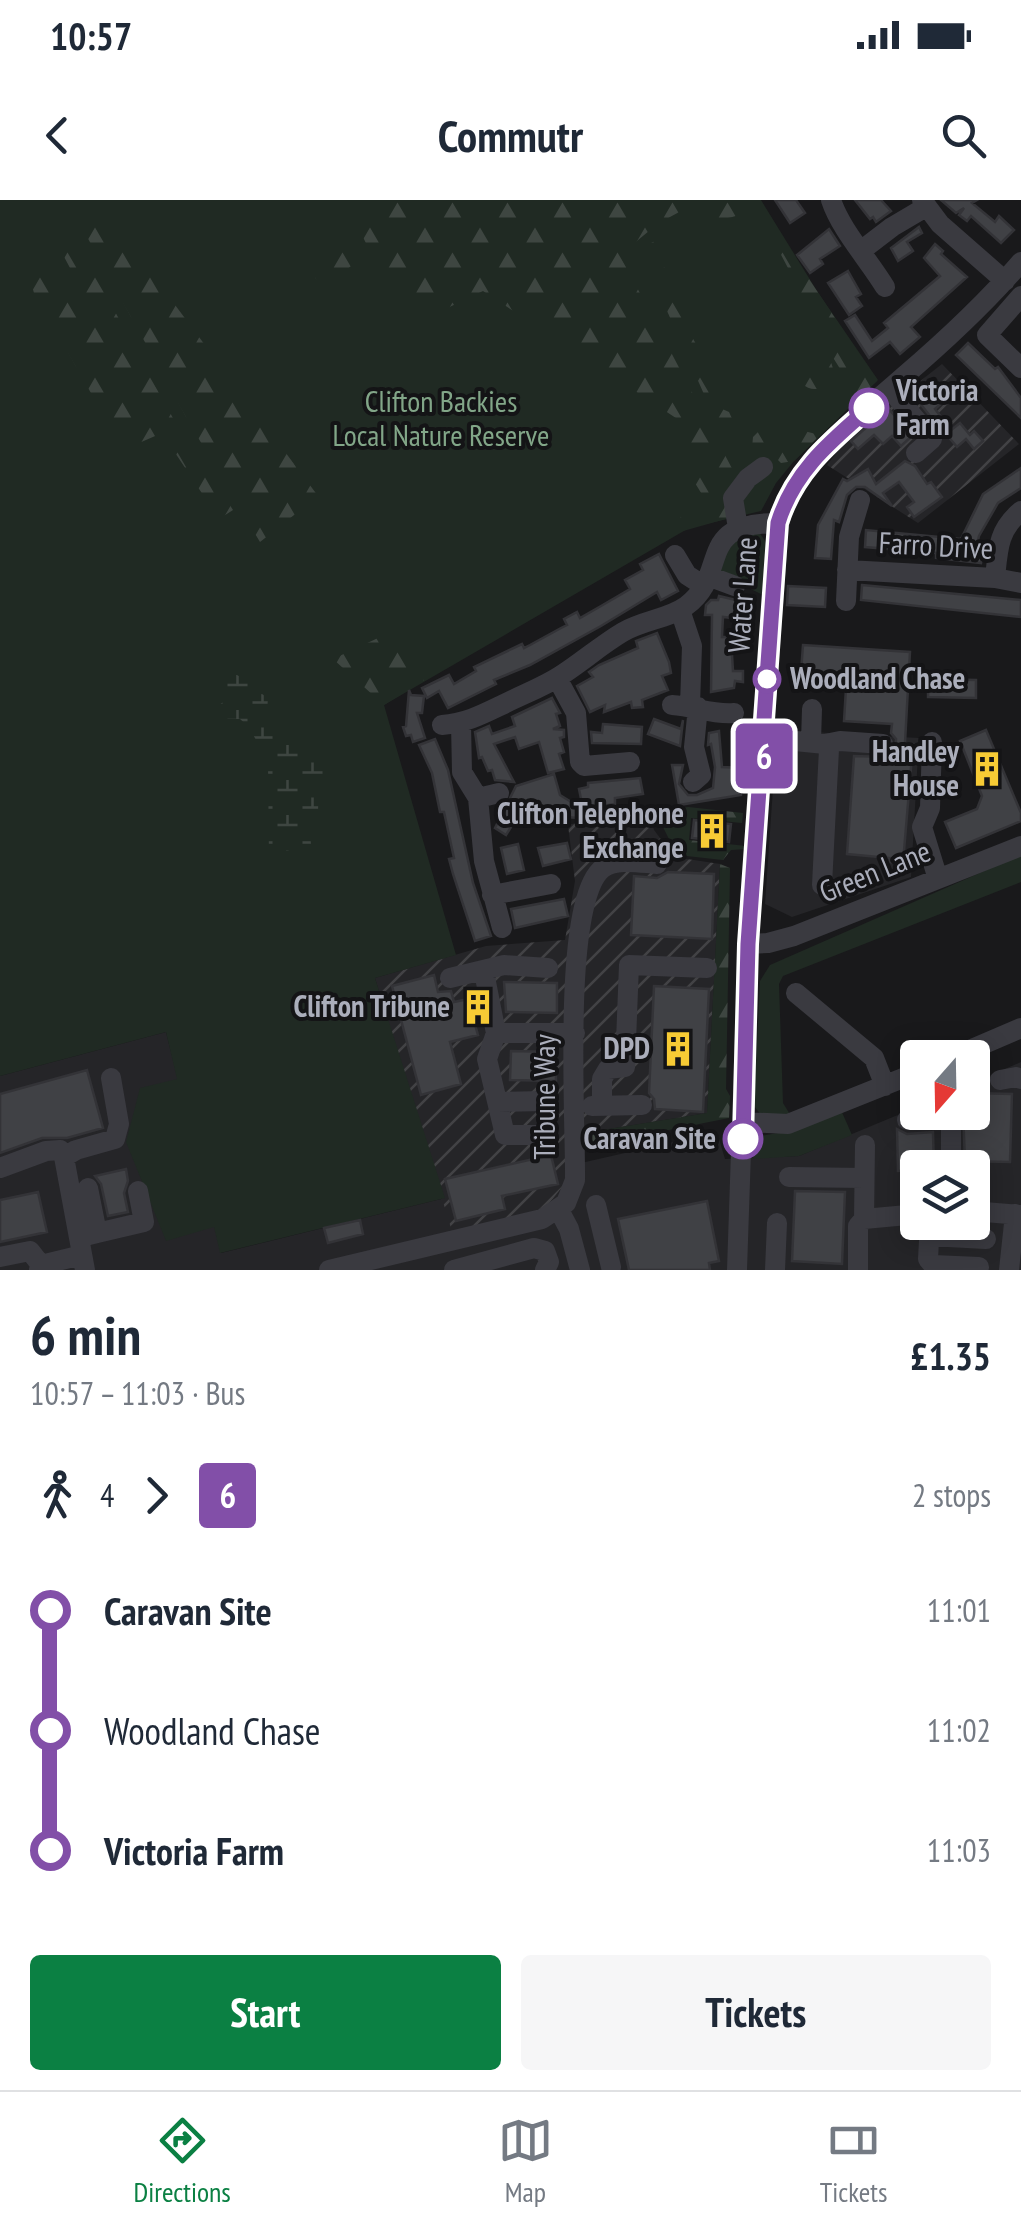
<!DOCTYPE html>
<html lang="en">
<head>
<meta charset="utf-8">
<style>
  :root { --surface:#fff; --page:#f6f6f7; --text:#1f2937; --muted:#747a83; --line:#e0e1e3; --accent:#0b8043 }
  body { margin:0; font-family:"PT Sans Narrow",sans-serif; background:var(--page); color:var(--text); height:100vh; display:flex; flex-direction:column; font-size:38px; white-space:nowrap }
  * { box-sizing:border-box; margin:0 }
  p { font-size:32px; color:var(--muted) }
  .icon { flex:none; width:55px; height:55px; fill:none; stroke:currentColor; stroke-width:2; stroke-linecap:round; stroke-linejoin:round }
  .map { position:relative; height:1070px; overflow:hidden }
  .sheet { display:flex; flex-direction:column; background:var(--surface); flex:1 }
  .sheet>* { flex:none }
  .badge { padding:0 20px; border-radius:8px; font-size:35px; line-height:65px }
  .needle { width:65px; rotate:200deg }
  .controls { position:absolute; left:900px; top:840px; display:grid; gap:20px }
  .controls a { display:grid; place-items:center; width:90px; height:90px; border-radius:10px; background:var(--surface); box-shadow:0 5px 25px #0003; font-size:50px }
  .map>.badge { position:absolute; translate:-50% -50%; box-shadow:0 0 0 5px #fff }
  .legs { display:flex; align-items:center; gap:15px; height:110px; padding:0 30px; font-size:32px }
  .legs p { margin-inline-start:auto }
  .overview { display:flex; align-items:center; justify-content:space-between; height:170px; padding:0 30px }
  h1 { font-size:55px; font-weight:700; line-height:75px }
  .primary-button { display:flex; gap:20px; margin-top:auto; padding:20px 30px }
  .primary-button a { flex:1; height:115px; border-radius:10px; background:var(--accent); color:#fff; font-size:40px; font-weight:700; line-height:115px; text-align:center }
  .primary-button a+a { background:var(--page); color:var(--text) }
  ul { padding:0 30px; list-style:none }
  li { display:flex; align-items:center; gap:35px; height:120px; font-size:38px }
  li i { display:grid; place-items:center; width:15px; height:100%; margin:0 12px; background:currentColor }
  li i::after { content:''; width:25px; height:25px; margin:-12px; border:8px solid; border-radius:50%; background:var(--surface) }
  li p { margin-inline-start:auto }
  li:first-child i { background:linear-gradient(#0000 50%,currentColor 0) }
  li:last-child i { background:linear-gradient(currentColor 50%,#0000 0) }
  .status { display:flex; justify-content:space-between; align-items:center; height:70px; padding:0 50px; background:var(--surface); direction:ltr }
  .status svg { height:28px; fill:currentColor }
  header { display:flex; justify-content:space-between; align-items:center; height:130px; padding:0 30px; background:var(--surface); font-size:45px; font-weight:700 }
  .tabs { display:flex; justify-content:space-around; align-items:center; height:140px; border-top:2px solid var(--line); background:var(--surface); font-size:28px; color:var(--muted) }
  .tabs a { display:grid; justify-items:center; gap:5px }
  .tabs .active { color:var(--accent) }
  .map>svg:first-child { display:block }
  .built { fill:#252528; fill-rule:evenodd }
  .industrial { fill:url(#industrial-furrows) }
  .green { fill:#202a23 }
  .forest { fill:url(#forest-firs) }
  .wetland { fill:url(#wetland-marsh) }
  .building { fill:#404145; stroke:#333337; stroke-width:2.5 }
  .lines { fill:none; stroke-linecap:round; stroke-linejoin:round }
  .minor { stroke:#3a3a40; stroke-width:20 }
  .line-1-casing { stroke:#fff; stroke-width:22 }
  .line-1 { stroke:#824fa8; stroke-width:15 }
  .stop-1-dot { fill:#fff; stroke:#824fa8; stroke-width:5 }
  .labels { text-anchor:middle; stroke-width:8; stroke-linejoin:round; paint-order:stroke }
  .stop-label { font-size:30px; font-weight:bold; fill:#abaebb; stroke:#141416; text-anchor:start }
  .park-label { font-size:30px; fill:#82a688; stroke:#141416 }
  .street-label { font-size:30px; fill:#abaebb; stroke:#141416 }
  .poi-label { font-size:30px; font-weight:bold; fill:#abaebb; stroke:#141416; text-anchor:end }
</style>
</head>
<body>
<div class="status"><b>10:57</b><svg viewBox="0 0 49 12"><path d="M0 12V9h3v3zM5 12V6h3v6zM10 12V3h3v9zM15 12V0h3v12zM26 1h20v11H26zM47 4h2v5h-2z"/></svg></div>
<header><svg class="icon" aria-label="back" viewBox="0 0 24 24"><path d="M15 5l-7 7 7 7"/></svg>Commutr<svg class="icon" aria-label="search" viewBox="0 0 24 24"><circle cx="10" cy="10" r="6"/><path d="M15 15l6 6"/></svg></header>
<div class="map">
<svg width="1021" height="1070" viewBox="0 0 1021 1070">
  <defs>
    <pattern id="industrial-furrows" width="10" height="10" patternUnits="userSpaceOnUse" patternTransform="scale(2.5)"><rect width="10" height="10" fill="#252528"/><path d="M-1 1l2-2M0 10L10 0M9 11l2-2" fill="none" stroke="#424245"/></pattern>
    <pattern id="forest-firs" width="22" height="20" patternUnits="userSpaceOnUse" patternTransform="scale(2.5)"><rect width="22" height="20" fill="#202a23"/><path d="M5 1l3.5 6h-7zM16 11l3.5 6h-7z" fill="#3e4641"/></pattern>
    <pattern id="wetland-marsh" width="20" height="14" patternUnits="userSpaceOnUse" patternTransform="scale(2.5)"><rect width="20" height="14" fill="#202a23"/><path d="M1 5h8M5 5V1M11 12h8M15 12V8" fill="none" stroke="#3e4641"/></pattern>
  </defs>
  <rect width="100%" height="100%" fill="#19191b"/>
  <path class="built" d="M777 530 919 538 911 677 792 717 765 704Z
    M166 832 221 1053 445 998 454 1037 581 963 717 932 725 959 799 956 917 907 918 912H972L973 883 1021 862V1070H0V876ZM918 968H972V1022H918Z"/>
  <path class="industrial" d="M942 164 1019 244 918 323 827 265 848 238Z
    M634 609 642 615 649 614 654 630 674 657 720 664 707 913 590 932 581 963 547 1006 454 1038 375 778 486 746 565 740 575 681 568 625Z"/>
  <path class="green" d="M0 0H761L817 91 878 180 794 261 776 283 761 311 689 328 384 505 456 755 375 778 445 998 220 1053 214 1027 166 1041 126 942 140 888 177 879 166 832 0 876Z
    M759 332 769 347 763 395 716 372 729 342Z
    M1021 655V682L783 776 779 784 783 903 791 916H762L754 906 760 781 770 765Z
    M841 910 852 935 799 956 753 959 755 941 761 936 789 931Z"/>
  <path class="forest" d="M345 0H702L699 4C679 8 631 40 622 59L737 278 729 318 676 333 682 313 703 296 695 283 685 224 483 91 416 123 378 68Z
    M720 0H750L751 9C735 20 714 18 697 27 682 35 673 48 661 58 666 69 666 80 670 91 675 103 698 151 705 158V168L713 177 720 208 729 212C736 228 744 239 739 256L736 257 727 246 640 50Z
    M107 14 318 296 260 342 190 224 80 24Z
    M70 29 174 220 233 310 219 319 162 233 123 250 69 154 38 108 27 67 44 56 75 105 86 98 53 36Z
    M346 29 361 58 324 88 312 74 320 48Z
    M783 40 877 181 852 204 848 198 849 183 810 121 807 104 778 49Z
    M797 171a18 18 0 1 1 36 0a18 18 0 1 1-36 0Z
    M768 222 820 235 794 261 781 263 771 253 761 258 752 248 753 237Z
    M393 431 424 480 384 505 333 459Z
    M688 607 743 613 742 623 691 618 689 640 746 646 745 649 731 650 723 660 687 656 675 651 656 613Z
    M720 664 730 668 726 889 730 896 729 918 583 947 590 932 707 913Z"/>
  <path class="wetland" d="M235 474 252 483 255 496 262 494 268 498C265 525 277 542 304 552L322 539 326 542C319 559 325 561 323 577 321 593 316 603 319 621L310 630 311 645 301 649 281 651 275 659H269L268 562 249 527 240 519H224L217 512 219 505 228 499 225 487 227 478Z"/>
  <path class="building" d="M775 0H796L805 13 790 23Z
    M855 0H881L891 11 876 22 873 17 870 19Z
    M941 0H977L972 3 995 22 999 16 1014 30 1001 43 971 16 967 21 959 15 964 8 956 13Z
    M919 27 922 33 907 42 913 51 898 61 891 48Z
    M829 29 840 46 820 59 823 64 810 73 797 55Z
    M935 44 943 51 941 54 967 77 911 127 920 137 900 154 890 142 869 158 845 121 855 115 872 141 888 128 884 123 940 76 924 58Z
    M848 71 861 94 856 97 862 106 849 115 828 83Z
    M968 143 995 169 998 167 1021 198V218L956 155Z
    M931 184 945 200 935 209 951 230 945 235 915 197Z
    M888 208 912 236 901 246 892 236 883 244 874 235 858 249 851 241Z
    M960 223 970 235 974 231 983 241 974 249 966 239 957 247 946 234Z
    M905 261 915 266 927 284 931 282 942 297 914 317 907 307 914 302 899 282 883 293 892 306 865 287H856L847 295 839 322 834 320 831 359 815 358 818 325 843 279 847 281 868 269 876 284Z
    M1021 268V288L998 303 979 336 975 354 982 355 981 363 936 358V353L865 347 866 330 961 339 983 294Z
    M659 354 678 391 661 400 657 392 601 426 530 465 494 480 496 484 448 508 439 491 427 498 422 488 449 475 454 484 476 471 474 467 522 444 524 448 530 445 561 428 567 425 564 419 577 412 580 418 601 406 630 389 625 380 643 370 640 364Z
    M862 385 1021 400V417L861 400Z
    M788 386 826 388 825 407 787 405Z
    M719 396 753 404 752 420 723 417 722 437H731L733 471H743V482L735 481 734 488 711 492 712 415H705L706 405 711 400H718Z
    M657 433 669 462 671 473 662 476 668 490 642 500 643 507 632 508 631 502 604 512 605 505 590 512 577 486 593 477 589 472 599 465 638 448 636 441Z
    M803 445 910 452 905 543 913 544 903 663 889 662 890 658 847 654 854 556 888 557 895 551 896 539 891 533 892 524 844 521 846 488 800 485Z
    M928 479 976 480V498L928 497Z
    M409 490 411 495 424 496 422 513H417L425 538 413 542 411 535 406 536 403 527 406 526Z
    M552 498 560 513 556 514 560 526 553 529 564 530V537L560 538 564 552 559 554 564 569 548 573 539 542 519 549 515 537 494 544 514 582 495 580 492 570 488 571 482 557 479 558 475 532 489 526 492 534 515 526 512 517Z
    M654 519 681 529 683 520 680 546 648 534Z
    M603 524 642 527 641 544 592 543 591 532 602 533Z
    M986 530 1021 613V621L956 648 945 622 977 609 982 596 960 541Z
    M719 531 722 567 742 568 741 595 679 605 672 565H683L679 584 688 595H697L713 588 715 567 711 544 708 545 709 533Z
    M435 539 448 570 473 683 491 736 475 741 453 674 449 659 454 658 444 612H440L432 573 419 545Z
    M554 574 560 595 581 608 579 618 564 617 555 611 551 616 532 604 521 621 516 619 506 635 495 628 516 586Z
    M640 578 643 594 615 598V604L583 609 579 589 588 587V583Z
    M694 620 731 624 729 642 692 638Z
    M567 643 571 659 543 666 538 648Z
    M518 644 524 670 507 674 501 648Z
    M668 672 714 674 712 739 631 735 634 676 657 678Z
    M564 699 568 716 515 728 511 709Z
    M434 775 438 792 451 791 454 802 468 799 478 835 450 842 461 884 421 895 392 786Z
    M504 782 557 783V813L506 812Z
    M654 786 709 789 703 912 655 909 654 899 649 893Z
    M511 851 556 852V881L510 880Z
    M87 870 103 928 67 938H42L0 953V894Z
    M972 893 1012 894 1010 962 965 961 963 912H972Z
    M897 929 907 934 933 932 934 968 898 971Z
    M551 955 558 984 502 996 505 1009 456 1021 445 979Z
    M126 969 128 981 124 993 128 1012 108 1016 101 984 95 976Z
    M795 991 845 992 842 1064 792 1061Z
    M38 992 47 1032 0 1042V1000Z
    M707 1001 719 1061 709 1063 710 1070H629L618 1019Z
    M360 1020 363 1034 328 1043 324 1028Z"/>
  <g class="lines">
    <path class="minor" d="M831 0C841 30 868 59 885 87
      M922 0 940 24 1005 81
      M862 50 892 27 926 7
      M1021 96 987 135 1021 168
      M890 189 932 239 916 253
      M738 328 733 298 748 278 763 267
      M675 355 687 375 704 386
      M847 370 995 378 1021 383
      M708 376 735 386
      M995 378C998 349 998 330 1021 311
      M846 401 849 337 860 300
      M680 410 692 446 690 505
      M557 478 576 513 580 562 584 566 630 562
      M672 505C694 506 712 515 734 513
      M461 524 462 572 478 598 484 661 502 728
      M442 525C467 523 483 514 506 503 524 494 543 487 560 476 582 462 601 445 623 432 643 420 668 419 686 406 731 373 693 322 779 323
      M765 538 825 544 829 549 822 685
      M811 541 812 509
      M932 542 930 608 922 627 938 679
      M825 544 840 541 883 544
      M693 582 701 575 694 547 698 507
      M478 598 499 593
      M492 695 551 684
      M748 744 768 743 794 736 1021 646
      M484 772 496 833 487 859 505 935H544
      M450 778 504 765 548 768
      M796 793 874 858 885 886
      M496 833H575
      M951 858 1021 828
      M1000 880 1016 877 1021 879
      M498 902 545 901
      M592 906 642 905
      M602 906V879L608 869 625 867 629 765 707 768
      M907 920 947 917 951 924V968
      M744 922 788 924 918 872
      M0 968 46 951 60 950 64 957
      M789 977 864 978
      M596 1005 611 1067
      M559 1010 569 1029 580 1070
      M972 1011 1021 1015
      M864 1019 865 945
      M930 1022 928 1059 933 1065 979 1067
      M97 1033 144 1022 138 991
      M85 1036 97 1033 88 988
      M929 1036 986 1039
      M0 1057 30 1051 41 1065
      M39 1070 41 1065 82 1055
      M85 1070 64 957 76 950 115 939 119 924 111 878
      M329 1070 542 1019 566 1003 575 980C576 924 561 699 603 668 616 658 641 663 657 664
      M454 1070 534 1048 545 1051 549 1062 545 1070
      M737 1070 748 744 779 323C798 258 855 220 903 177 945 141 985 104 1021 62
      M775 1070 777 1023
      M858 1070V1026L864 1019 918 1014
      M1009 1070 1015 1014"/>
  </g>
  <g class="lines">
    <defs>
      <path id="line-1" d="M743 939 748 744 778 323C794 271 830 242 869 208"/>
    </defs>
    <use href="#line-1" class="line-1-casing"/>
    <use href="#line-1" class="line-1"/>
  </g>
  <defs>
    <symbol id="building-bare" viewBox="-9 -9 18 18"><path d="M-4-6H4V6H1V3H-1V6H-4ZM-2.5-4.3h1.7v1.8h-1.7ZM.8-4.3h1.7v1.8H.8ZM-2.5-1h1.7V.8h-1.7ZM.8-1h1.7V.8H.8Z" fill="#f7cb35" stroke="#141416" stroke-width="2.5" paint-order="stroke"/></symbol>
  </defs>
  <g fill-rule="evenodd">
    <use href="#building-bare" x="962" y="544" width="50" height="50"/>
    <use href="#building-bare" x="687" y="606" width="50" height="50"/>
    <use href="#building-bare" x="453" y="782" width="50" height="50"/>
    <use href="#building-bare" x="653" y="824" width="50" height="50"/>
  </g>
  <g class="stop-1-dot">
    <circle cx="869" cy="208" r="18"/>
    <circle cx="767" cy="479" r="12"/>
    <circle cx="743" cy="939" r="18"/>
  </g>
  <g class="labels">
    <g class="stop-label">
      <text x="896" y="201">Victoria<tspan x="896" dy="34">Farm</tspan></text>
      <text x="790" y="489">Woodland Chase</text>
      <text x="716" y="949" text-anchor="end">Caravan Site</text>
    </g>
    <g class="park-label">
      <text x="441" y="212">Clifton Backies<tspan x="441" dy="34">Local Nature Reserve</tspan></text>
    </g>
    <g class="street-label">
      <text transform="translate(936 346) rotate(3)" y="10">Farro Drive</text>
      <text transform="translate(743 395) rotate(-86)" y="10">Water Lane</text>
      <text transform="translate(875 672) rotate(-22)" y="10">Green Lane</text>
      <text transform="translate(545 897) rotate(-90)" y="10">Tribune Way</text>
    </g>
    <g class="poi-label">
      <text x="959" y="562">Handley<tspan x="959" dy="34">House</tspan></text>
      <text x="684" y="624">Clifton Telephone<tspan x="684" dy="34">Exchange</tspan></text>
      <text x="450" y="817">Clifton Tribune</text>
      <text x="650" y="859">DPD</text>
    </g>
  </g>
</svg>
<div class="controls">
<a><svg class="needle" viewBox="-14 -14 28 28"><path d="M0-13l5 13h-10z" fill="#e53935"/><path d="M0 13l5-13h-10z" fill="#747a83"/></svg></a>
<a><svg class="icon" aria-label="layers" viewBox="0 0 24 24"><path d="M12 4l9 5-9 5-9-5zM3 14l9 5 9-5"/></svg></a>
</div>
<b class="badge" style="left:764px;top:556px;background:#824fa8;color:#fff">6</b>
</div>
<section class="sheet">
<div class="overview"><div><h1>6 min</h1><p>10:57 – 11:03 · Bus</p></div><b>£1.35</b></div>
<div class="legs"><svg class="icon" aria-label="walk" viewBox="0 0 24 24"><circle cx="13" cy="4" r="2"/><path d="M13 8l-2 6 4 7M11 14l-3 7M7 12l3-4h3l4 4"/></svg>4<svg class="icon" aria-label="forward" viewBox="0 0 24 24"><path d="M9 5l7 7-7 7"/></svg><b class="badge" style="background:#824fa8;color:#fff">6</b><p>2 stops</p></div>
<ul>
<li><i style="color:#824fa8"></i><b>Caravan Site</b><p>11:01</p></li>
<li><i style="color:#824fa8"></i><span>Woodland Chase</span><p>11:02</p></li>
<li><i style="color:#824fa8"></i><b>Victoria Farm</b><p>11:03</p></li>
</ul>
<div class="primary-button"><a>Start</a><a>Tickets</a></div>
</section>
<nav class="tabs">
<a class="active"><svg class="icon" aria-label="directions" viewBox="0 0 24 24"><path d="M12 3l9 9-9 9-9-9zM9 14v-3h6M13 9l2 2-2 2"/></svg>Directions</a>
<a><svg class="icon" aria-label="map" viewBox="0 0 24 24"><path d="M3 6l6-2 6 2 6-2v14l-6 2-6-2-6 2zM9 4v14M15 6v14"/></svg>Map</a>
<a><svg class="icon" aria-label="tickets" viewBox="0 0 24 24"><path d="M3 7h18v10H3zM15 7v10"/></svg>Tickets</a>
</nav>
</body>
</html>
